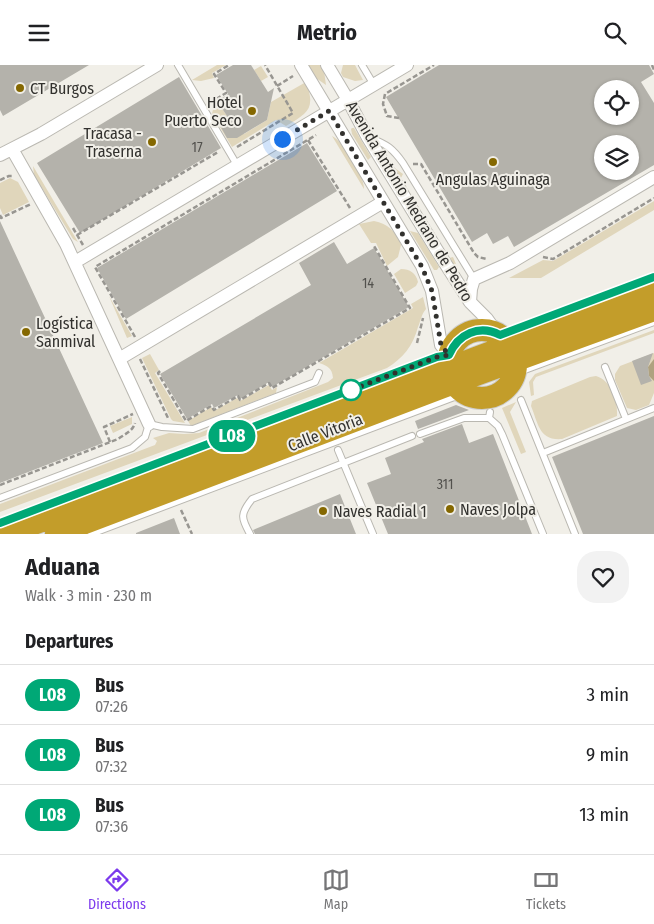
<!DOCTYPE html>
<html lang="en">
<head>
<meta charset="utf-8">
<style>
  :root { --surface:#fff; --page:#f2f2f2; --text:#202124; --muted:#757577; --line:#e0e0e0; --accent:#7c3aed }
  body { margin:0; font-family:"Fira Sans Condensed",sans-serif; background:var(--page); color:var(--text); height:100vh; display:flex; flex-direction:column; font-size:19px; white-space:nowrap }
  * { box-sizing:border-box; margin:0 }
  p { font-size:16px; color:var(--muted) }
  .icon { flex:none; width:28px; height:28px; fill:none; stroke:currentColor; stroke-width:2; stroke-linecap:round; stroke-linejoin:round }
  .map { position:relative; height:469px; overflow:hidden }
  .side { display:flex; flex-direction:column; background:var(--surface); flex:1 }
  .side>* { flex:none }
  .badge { padding:0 10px; border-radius:16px; font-size:18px; line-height:32px }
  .tools { position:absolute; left:594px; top:15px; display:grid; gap:10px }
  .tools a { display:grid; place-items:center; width:45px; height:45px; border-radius:50%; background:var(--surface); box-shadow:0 1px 4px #0004; font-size:25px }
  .you { position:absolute; width:25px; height:25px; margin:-12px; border:4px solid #fff; border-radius:50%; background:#1a73e8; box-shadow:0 0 0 8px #1a73e833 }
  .map>.badge { position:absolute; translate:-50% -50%; box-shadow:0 0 0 2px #fff }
  h2 { padding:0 25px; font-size:19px; line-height:45px }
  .round { display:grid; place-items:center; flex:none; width:52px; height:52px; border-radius:20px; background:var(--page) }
  .head { display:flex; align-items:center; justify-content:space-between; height:85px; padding:0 25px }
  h1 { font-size:24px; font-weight:700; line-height:38px }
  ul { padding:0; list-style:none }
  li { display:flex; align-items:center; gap:15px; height:60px; padding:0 25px; border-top:1px solid var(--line) }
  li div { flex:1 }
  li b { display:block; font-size:19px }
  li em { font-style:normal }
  li .badge { min-width:55px; font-weight:700; text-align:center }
  header { display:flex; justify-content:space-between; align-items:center; height:65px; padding:0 25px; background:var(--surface); font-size:22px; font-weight:700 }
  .dock { display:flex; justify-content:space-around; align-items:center; height:70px; border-top:1px solid var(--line); background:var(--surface); font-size:14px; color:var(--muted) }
  .dock a { display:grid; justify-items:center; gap:2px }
  .dock .current { color:var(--accent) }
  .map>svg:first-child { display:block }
  .green { fill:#e0d6bb }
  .water { fill:#afa280 }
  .building { fill:#b4b2ab; fill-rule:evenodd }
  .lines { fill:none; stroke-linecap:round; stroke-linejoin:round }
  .lane-casing { stroke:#bab8b1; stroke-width:8 }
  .street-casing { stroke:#bab8b1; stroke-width:14 }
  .highway-casing { stroke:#cececd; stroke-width:24 }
  .path { stroke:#989691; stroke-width:2.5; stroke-dasharray:5 2.5; stroke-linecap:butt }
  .lane { stroke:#fff; stroke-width:6 }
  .street { stroke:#fff; stroke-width:12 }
  .highway { stroke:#c39d2a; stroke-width:22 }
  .line-casing { stroke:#fff; stroke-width:11 }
  .line { stroke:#00a876; stroke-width:8 }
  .walk { stroke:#32312e; stroke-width:5; stroke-dasharray:0 9 }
  .poi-dot { fill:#856801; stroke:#f1efe8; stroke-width:2 }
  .stop-dot { fill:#fff; stroke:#00a876; stroke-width:2.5 }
  .labels { text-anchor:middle; stroke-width:4; stroke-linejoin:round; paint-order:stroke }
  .number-label { font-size:14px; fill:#52514d }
  .poi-label { font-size:16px; fill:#32312e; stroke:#f1efe8; text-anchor:start }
  .street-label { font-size:16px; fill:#32312e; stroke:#f1efe8 }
</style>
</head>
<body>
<header><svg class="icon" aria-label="menu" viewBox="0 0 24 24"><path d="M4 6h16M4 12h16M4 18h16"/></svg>Metrio<svg class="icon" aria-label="search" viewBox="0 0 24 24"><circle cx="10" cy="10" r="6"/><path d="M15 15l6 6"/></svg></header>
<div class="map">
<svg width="654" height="469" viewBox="0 0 654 469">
  <rect width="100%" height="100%" fill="#f1efe8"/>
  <path class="green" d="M217 0H226L212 8 214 13 201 16 192 15Z
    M306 0H320L324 6 326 20 313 11Z
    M343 0H355L363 15 355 16 343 12 341 8Z
    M261 1 268 12 261 16 254 5Z
    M306 17C316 44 308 48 286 61L276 55 232 82 212 49 213 44 219 39 227 51 223 54 244 69 267 55 271 37Z
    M352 63H354L371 92 368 95 352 69 351 64Z
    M332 71C343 76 365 112 364 124Z
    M33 101 78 177 73 174 34 110Z
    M392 101 403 109 401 113 449 193 453 192 456 199 455 201 449 194Z
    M10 113 18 117 29 137 3 150 0 143V118Z
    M654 136V145L541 213H509L543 195 553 196Z
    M374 156C388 159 396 166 401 180L398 192 387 201 376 178H371L359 159Z
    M410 166 418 168 439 202 437 205H434Z
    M401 204C410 204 416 208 418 217L416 221 405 228 394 209Z
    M109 231 132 271 127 273Z
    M423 232 426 244C421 250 421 255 418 262 413 281 403 293 387 303L0 447V439L155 380 157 376 153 373 169 368 184 369 199 368 328 317 333 313C332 303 328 301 319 298L413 243 411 239Z
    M654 265V268L536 312 533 317 534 330 531 331 529 317 535 309Z
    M654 288V328L649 340 636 345 627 343 615 315V309L620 301Z
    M150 289 159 305 155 308 185 358 173 356 171 354 142 293Z
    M596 311C612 316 618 336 617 351L562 374C539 376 538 358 531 341L532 336 590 312Z
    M269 320 272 325 277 322 276 328 191 361 188 356 211 342 214 346 237 333 240 336Z
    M516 337 510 347 526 387 521 389 502 343Z
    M132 352V359L113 368 110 361Z"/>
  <path class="water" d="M654 294V316L649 311 648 302Z"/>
  <path class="building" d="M0 0H89L3 51 0 45Z
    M233 0H251L268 27 274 23 267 55 237 73H227L218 57 227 51 217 36 228 29 216 10Z
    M439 0H649L654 9 641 17 654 38V100L514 182 508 171 493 179 487 168 472 177 386 32ZM602 24H630V51H602ZM602 79H630V106H602Z
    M179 12 221 83 80 168 37 98Z
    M307 78 337 126 126 254 97 203Z
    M0 156 103 378 0 418Z
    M334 177 347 199 374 183 409 242 272 322 269 317 240 334 238 330 214 343 212 339 187 354 160 309 311 220 299 198Z
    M653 288 648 302 649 311 652 316 641 320 632 296Z
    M456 340 469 345 418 364 415 356Z
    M654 351V469H583L552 392Z
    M462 359 469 378 493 369 532 469H388L367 418 391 409 385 393 424 377 422 374Z
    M340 429 356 469H255L253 465Z
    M174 453 180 469H136V468Z"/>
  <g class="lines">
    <defs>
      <path id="lane" d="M178 0 237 100
        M362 0 374 20
        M370 73C387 79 393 84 403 98L474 214
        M500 270 654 212
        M605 302 626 354
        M514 309 654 257
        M521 335 575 469
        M490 347 489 353 498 361 502 369 543 469
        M420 369 464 353H489
        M338 385 373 469
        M543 388 654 343
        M0 433 132 383 145 372 149 359 162 362 193 364 315 317 319 308
        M0 458 437 292 449 290
        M91 469 465 328
        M250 469C241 453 240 449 252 434L412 371"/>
      <path id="street" d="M301 0 422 201 432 226 441 280 449 290
        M327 0 348 35 367 71 438 187 470 237 487 254 497 268
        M12 84 66 179 149 359
        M0 90 41 69 157 0
        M75 197 407 0
        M470 237 471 224 474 214 510 198 654 112
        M119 294 383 137"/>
      <path id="highway" d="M448 299a34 34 0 1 1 68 0a34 34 0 1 1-68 0Z
        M7 469 654 226
        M56 469 454 318 654 245"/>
    </defs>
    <use href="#lane" class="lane-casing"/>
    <use href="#street" class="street-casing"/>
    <use href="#highway" class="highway-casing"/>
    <path class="path" d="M652 0 654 5
      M277 21 293 11
      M210 38 226 28 214 9 229 0
      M399 53 387 51 383 39 385 29 434 0
      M308 75 350 143
      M237 82 293 48 265 0
      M413 99H421L474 188 478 192 487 194
      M0 115 9 111H12
      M0 150 1 153 31 139
      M73 163 83 180
      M77 170 218 87
      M543 192 553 194 654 133
      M135 272 95 202 316 70
      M417 278 423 253
      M140 294 169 355
      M160 306 158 308 186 356 211 341 214 345 238 331 240 335 269 318 272 323 410 243 374 181
      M110 377 104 362 133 349
      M0 420 118 374C125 369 133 366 135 358
      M181 445 192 469"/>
    <use href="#lane" class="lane"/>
    <use href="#street" class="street"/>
    <use href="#highway" class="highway"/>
  </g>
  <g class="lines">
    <defs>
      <path id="line" d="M0 458 437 292 449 290C458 269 479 259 500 270L654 212"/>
    </defs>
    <use href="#line" class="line-casing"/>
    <use href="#line" class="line"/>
    <path class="walk" d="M282 74 329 46 422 202 432 226 441 280 449 290 437 292 351 325"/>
  </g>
  <g class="poi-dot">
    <circle cx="20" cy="23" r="5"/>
    <circle cx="252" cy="46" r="5"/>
    <circle cx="152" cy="77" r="5"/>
    <circle cx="493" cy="97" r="5"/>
    <circle cx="26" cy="267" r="5"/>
    <circle cx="450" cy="444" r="5"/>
    <circle cx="323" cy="446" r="5"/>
  </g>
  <circle class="stop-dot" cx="351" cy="325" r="10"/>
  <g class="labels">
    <g class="number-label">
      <text x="197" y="87">17</text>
      <text x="368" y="223">14</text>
      <text x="445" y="424">311</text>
    </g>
    <g class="poi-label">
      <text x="30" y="29">CT Burgos</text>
      <text x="242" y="43" text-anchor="end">Hotel<tspan x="242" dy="18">Puerto Seco</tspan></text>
      <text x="142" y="74" text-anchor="end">Tracasa -<tspan x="142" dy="18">Traserna</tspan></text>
      <text x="493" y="120" text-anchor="middle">Angulas Aguinaga</text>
      <text x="36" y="264">Logística<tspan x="36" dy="18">Sanmival</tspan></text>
      <text x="460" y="450">Naves Jolpa</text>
      <text x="333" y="452">Naves Radial 1</text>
    </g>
    <g class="street-label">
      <text transform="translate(410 136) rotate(59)" y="6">Avenida Antonio Medrano de Pedro</text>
      <text transform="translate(325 367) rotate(-21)" y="6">Calle Vitoria</text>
    </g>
  </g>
</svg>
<div class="tools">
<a><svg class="icon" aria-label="locate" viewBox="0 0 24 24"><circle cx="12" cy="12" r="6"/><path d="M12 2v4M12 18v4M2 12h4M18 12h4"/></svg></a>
<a><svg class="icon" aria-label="layers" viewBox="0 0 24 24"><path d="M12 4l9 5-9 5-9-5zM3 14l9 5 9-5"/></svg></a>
</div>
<div class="you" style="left:282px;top:74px"></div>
<b class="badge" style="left:232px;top:371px;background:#00a876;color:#fff">L08</b>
</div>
<section class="side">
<div class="head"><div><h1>Aduana</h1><p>Walk · 3 min · 230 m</p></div><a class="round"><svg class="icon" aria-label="heart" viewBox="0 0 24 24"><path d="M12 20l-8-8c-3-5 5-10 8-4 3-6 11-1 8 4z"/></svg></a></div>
<h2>Departures</h2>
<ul>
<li><span class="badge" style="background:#00a876;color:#fff">L08</span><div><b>Bus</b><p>07:26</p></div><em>3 min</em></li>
<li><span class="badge" style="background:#00a876;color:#fff">L08</span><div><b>Bus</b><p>07:32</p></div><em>9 min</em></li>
<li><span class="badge" style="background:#00a876;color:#fff">L08</span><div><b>Bus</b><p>07:36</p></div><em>13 min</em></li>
</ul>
</section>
<nav class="dock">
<a class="current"><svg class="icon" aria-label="directions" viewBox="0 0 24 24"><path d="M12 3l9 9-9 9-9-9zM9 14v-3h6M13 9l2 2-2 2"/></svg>Directions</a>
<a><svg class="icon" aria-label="map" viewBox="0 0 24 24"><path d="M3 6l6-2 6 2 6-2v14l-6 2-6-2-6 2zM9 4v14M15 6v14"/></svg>Map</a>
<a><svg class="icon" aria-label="tickets" viewBox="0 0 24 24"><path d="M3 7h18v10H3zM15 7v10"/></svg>Tickets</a>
</nav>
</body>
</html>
